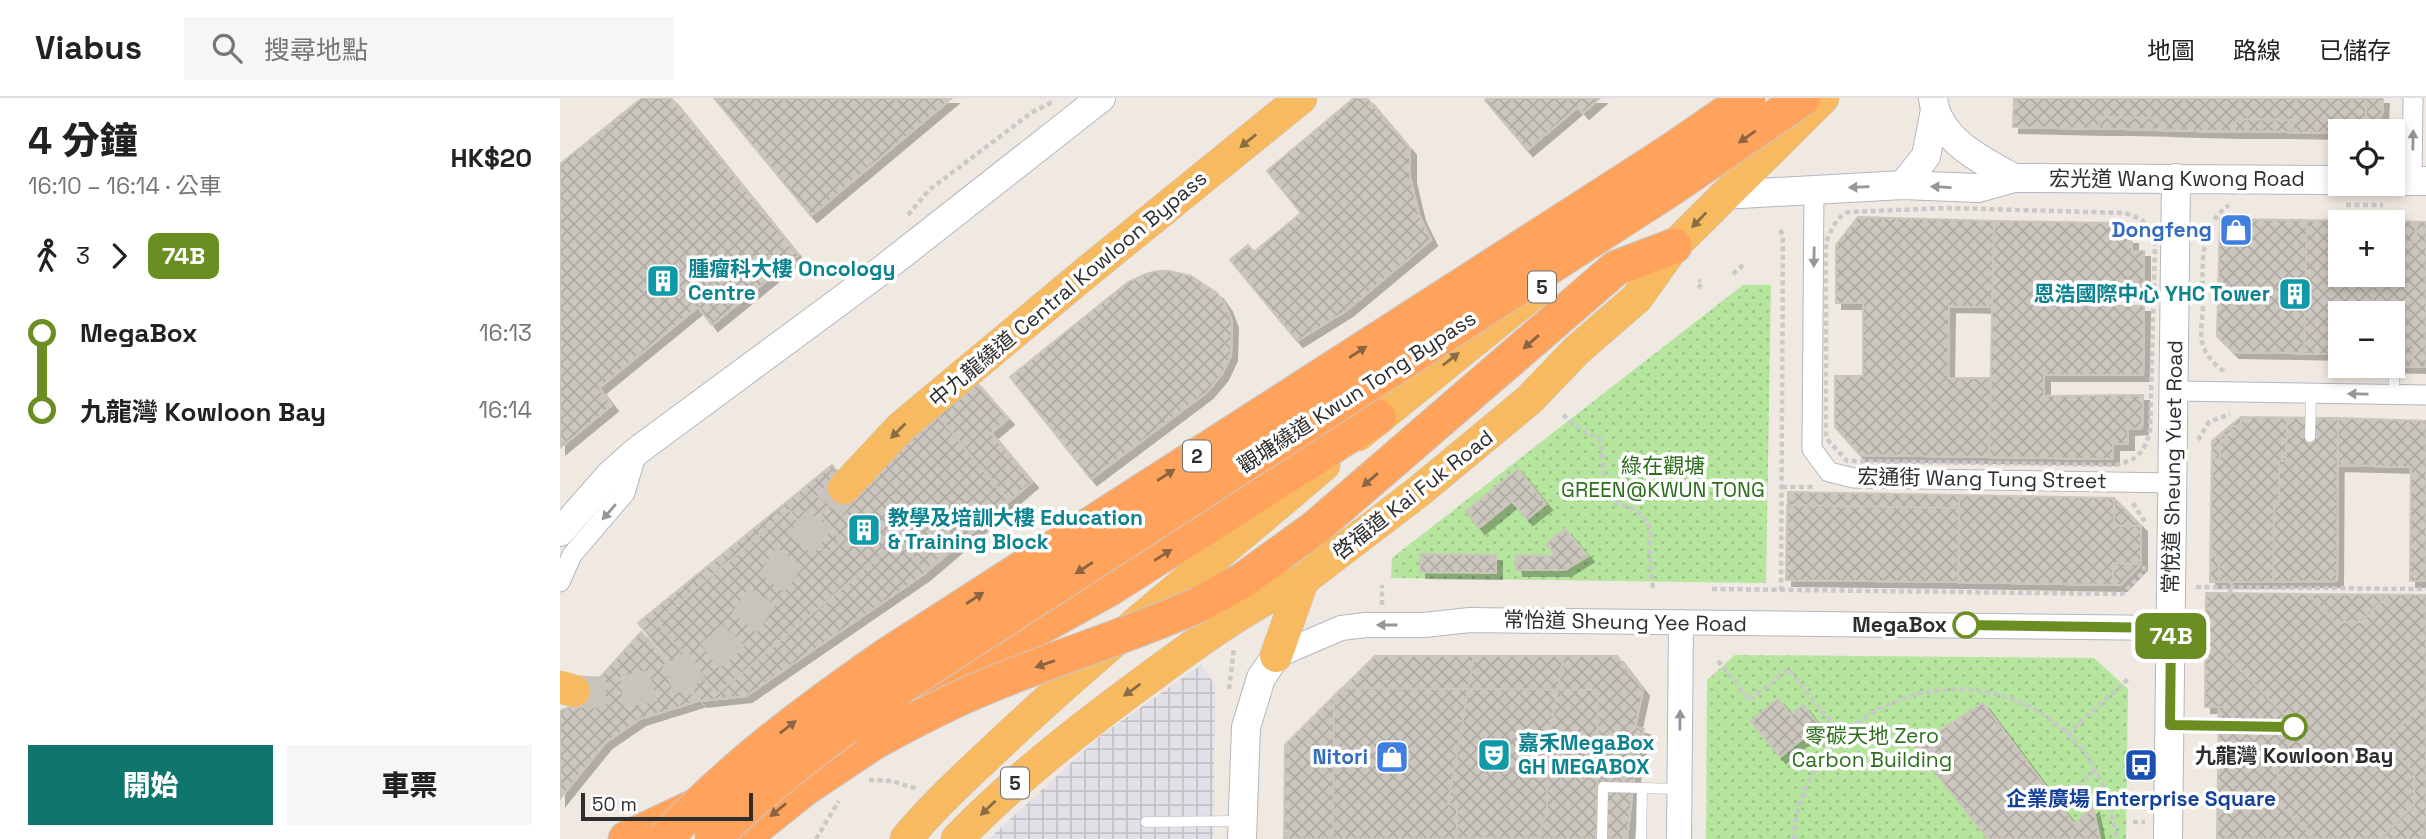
<!DOCTYPE html>
<html lang="zh-TW">
<head>
<meta charset="utf-8">
<style>
  :root { --surface:#fff; --page:#f6f6f6; --text:#222; --muted:#767676; --line:#e0e0e0; --accent:#0f766e }
  body { margin:0; font-family:"Space Grotesk","Noto Sans TC",sans-serif; background:var(--page); color:var(--text); height:100vh; display:flex; flex-direction:column; font-size:26px; white-space:nowrap }
  * { box-sizing:border-box; margin:0 }
  p { font-size:23px; color:var(--muted) }
  .icon { flex:none; width:38px; height:38px; fill:none; stroke:currentColor; stroke-width:2; stroke-linecap:round; stroke-linejoin:round }
  .map { position:relative; flex:1; overflow:hidden }
  .side { display:flex; flex-direction:column; background:var(--surface); width:560px }
  .side>* { flex:none }
  .badge { padding:0 14px; border-radius:10px; font-size:24px; line-height:46px }
  .buttons { position:absolute; left:1768px; top:21px; display:grid; gap:14px }
  .buttons a { display:grid; place-items:center; width:77px; height:77px; border-radius:0px; background:var(--surface); box-shadow:0 4px 10px #0003; font-size:35px }
  .scale { position:absolute; left:21px; bottom:18px; width:172px; box-sizing:border-box; padding-left:7px; border:4px solid #2e2e2e; border-top:0; font-size:19px; line-height:24px; white-space:nowrap; color:#2e2e2e; -webkit-text-stroke:5px #fff; paint-order:stroke }
  .map>.badge { position:absolute; translate:-50% -50%; box-shadow:0 0 0 4px #fff }
  .legs { display:flex; align-items:center; gap:10px; height:77px; padding:0 28px; font-size:23px }
  .legs p { margin-inline-start:auto }
  .headline { display:flex; align-items:center; justify-content:space-between; height:119px; padding:0 28px }
  h1 { font-size:38px; font-weight:800; line-height:52px }
  .button { display:flex; gap:14px; margin-top:auto; padding:14px 28px }
  .button a { flex:1; height:80px; border-radius:0px; background:var(--accent); color:#fff; font-size:28px; font-weight:800; line-height:80px; text-align:center }
  .button a+a { background:var(--page); color:var(--text) }
  ul { padding:0 28px; list-style:none }
  li { display:flex; align-items:center; gap:24px; height:77px; font-size:26px }
  li i { display:grid; place-items:center; width:10px; height:100%; margin:0 9px; background:currentColor }
  li i::after { content:''; width:18px; height:18px; margin:-9px; border:5px solid; border-radius:50%; background:var(--surface) }
  li p { margin-inline-start:auto }
  li:first-child i { background:linear-gradient(#0000 50%,currentColor 0) }
  li:last-child i { background:linear-gradient(currentColor 50%,#0000 0) }
  header { display:flex; align-items:center; gap:42px; box-sizing:border-box; height:98px; padding:0 35px; background:var(--surface); border-bottom:2px solid var(--line) }
  header strong { font-size:33px }
  nav { display:flex; gap:38px; margin-inline-start:auto; font-size:24px }
  .search { width:490px; height:63px; background:var(--page); display:flex; align-items:center; gap:18px; box-sizing:border-box; padding:0 24px; border-radius:0px; color:var(--muted); font-size:26px }
  main { display:flex; flex:1; min-height:0 }
  .map>svg:first-child { display:block }
  .industrial { fill:url(#industrial-grid) }
  .park { fill:url(#park-dots) }
  .building { fill:url(#building-cross-hatch); stroke:#cbc5ba; stroke-width:2; filter:url(#shadow) }
  .lines { fill:none; stroke-linecap:round; stroke-linejoin:round }
  .trunk-tunnel { stroke:#c8c4bd; stroke-width:32; stroke-dasharray:32 16; stroke-linecap:butt }
  .service-casing { stroke:#b4b7c1; stroke-width:11 }
  .minor-casing { stroke:#b4b7c1; stroke-width:21 }
  .tertiary-casing { stroke:#b4b7c1; stroke-width:26 }
  .secondary-casing { stroke:#b4b7c1; stroke-width:30 }
  .trunk-casing { stroke:#c9c9c9; stroke-width:33 }
  .motorway-casing { stroke:#c9c9c9; stroke-width:37 }
  .path { stroke:#c9c9c9; stroke-width:4.5; stroke-dasharray:5 3.5; stroke-linecap:butt }
  .service { stroke:#fff; stroke-width:10 }
  .minor { stroke:#fff; stroke-width:19 }
  .tertiary { stroke:#fff; stroke-width:24 }
  .secondary { stroke:#fff; stroke-width:28 }
  .trunk { stroke:#f8ba60; stroke-width:32 }
  .motorway { stroke:#ffa35c; stroke-width:35 }
  .motorway-bridge-casing { stroke:#c9c9c9; stroke-width:37; stroke-linecap:butt }
  .path-bridge { stroke:#c9c9c9; stroke-width:4.5; stroke-dasharray:5 3.5; stroke-linecap:butt }
  .motorway-bridge { stroke:#ffa35c; stroke-width:35 }
  .oneway { fill:#8c6343 }
  .oneway2 { fill:#969696 }
  .oneway3 { fill:#896d44 }
  .line-1-casing { stroke:#fff; stroke-width:16 }
  .line-1 { stroke:#6b8e23; stroke-width:10 }
  .stop-1-dot { fill:#fff; stroke:#6b8e23; stroke-width:3.5 }
  .labels { text-anchor:middle; stroke-width:7; stroke-linejoin:round; paint-order:stroke }
  .shield { fill:#fff; stroke:#6d6d6d; stroke-width:2 }
  .shield-label { font-size:19px; font-weight:bold; fill:#2e2e2e }
  .street-label { font-size:21px; fill:#2e2e2e; stroke:#fff }
  .shop-label { font-size:21px; font-weight:bold; fill:#366cbe; stroke:#fff; text-anchor:end }
  .culture-label { font-size:21px; font-weight:bold; fill:#0d838f; stroke:#fff; text-anchor:start }
  .park-label { font-size:21px; fill:#2c6e1b; stroke:#fff }
  .stop-label { font-size:21px; font-weight:bold; fill:#2e2e2e; stroke:#fff; text-anchor:end }
  .transit-label { font-size:21px; font-weight:bold; fill:#164399; stroke:#fff }
</style>
</head>
<body>
<header>
<strong>Viabus</strong>
<div class="search"><svg class="icon" aria-label="search" viewBox="0 0 24 24"><circle cx="10" cy="10" r="6"/><path d="M15 15l6 6"/></svg>搜尋地點</div>
<nav><a>地圖</a><a>路線</a><a>已儲存</a></nav>
</header>
<main>
<section class="side">
<div class="headline"><div><h1>4 分鐘</h1><p>16:10 – 16:14 · 公車</p></div><b>HK$20</b></div>
<div class="legs"><svg class="icon" aria-label="walk" viewBox="0 0 24 24"><circle cx="13" cy="4" r="2"/><path d="M13 8l-2 6 4 7M11 14l-3 7M7 12l3-4h3l4 4"/></svg>3<svg class="icon" aria-label="forward" viewBox="0 0 24 24"><path d="M9 5l7 7-7 7"/></svg><b class="badge" style="background:#6b8e23;color:#fff">74B</b></div>
<ul>
<li><i style="color:#6b8e23"></i><b>MegaBox</b><p>16:13</p></li>
<li><i style="color:#6b8e23"></i><b>九龍灣 Kowloon Bay</b><p>16:14</p></li>
</ul>
<div class="button"><a>開始</a><a>車票</a></div>
</section>
<div class="map">
<svg width="1866" height="741" viewBox="0 0 1866 741">
  <defs>
    <pattern id="industrial-grid" width="8" height="8" patternUnits="userSpaceOnUse" patternTransform="scale(1.75)"><rect width="8" height="8" fill="#e3e1e8"/><path d="M0 4h8M4 0v8" fill="none" stroke="#c3c1c7"/></pattern>
    <pattern id="park-dots" width="8" height="8" patternUnits="userSpaceOnUse" patternTransform="scale(1.75)"><rect width="8" height="8" fill="#b6e59e"/><path d="M2 2h.1M6 6h.1" fill="none" stroke="#9dc588" stroke-width="1.8" stroke-linecap="round"/></pattern>
    <pattern id="building-cross-hatch" width="8" height="8" patternUnits="userSpaceOnUse" patternTransform="scale(1.75)"><rect width="8" height="8" fill="#cbc7bf"/><path d="M0 0l8 8M0 8l8-8" fill="none" stroke="#afaba4"/></pattern>
    <filter id="shadow"><feDropShadow dx="6" dy="6" stdDeviation="0" flood-color="#0004"/></filter>
  </defs>
  <rect width="100%" height="100%" fill="#efe9e1"/>
  <path class="industrial" d="M641 567 655 587 653 741H429L540 638Z"/>
  <path class="park" d="M1183 187H1211L1206 485 831 480 832 460Z
    M1175 557 1534 560 1568 591 1566 741H1146L1147 582Z"/>
  <path class="building" d="M82 0H111L238 157 152 227 138 209 39 290 52 307 0 350V66Z
    M154 0H392L251 118Z
    M794 0H807L850 51V79L859 117 871 142 787 212 737 243 670 162 688 147 694 154 741 115 707 73Z
    M927 0H1040L1023 15 1018 9 967 52 925 2Z
    M1454 0H1823L1822 17 1808 33H1780V35L1453 29Z
    M1454 0H1806V33H1780V35L1733 34V22L1676 21 1675 34 1599 32 1600 20 1540 19 1539 31 1453 29Z
    M1298 119 1434 123 1432 209 1389 208 1388 280H1431L1429 359 1300 357 1275 329V278H1303V205H1276V147Z
    M1660 121 1814 123 1780 124V177H1813L1812 215H1780V256L1673 254 1657 238Z
    M1660 121 1747 122 1744 255 1673 254 1657 238Z
    M1434 123 1557 125V140H1572V153H1584V186L1486 185V207L1584 208 1583 277H1484V298L1583 297 1582 330 1568 331V346H1553V361L1429 359Z
    M1814 123 1866 124V269L1811 268H1832V215H1812L1813 177H1832V124Z
    M1856 124H1866V269H1853V247H1832V215H1812L1813 177H1832V144H1856Z
    M597 173H609L631 178 657 195 666 208 672 224 671 257 662 276 647 294 531 381 450 279 568 184 586 176Z
    M414 282 448 321 431 335 472 384 364 476 186 598 141 603 78 525 272 367 289 388Z
    M378 318 448 402 364 473 339 442 157 596 97 524 229 412 266 456 282 443 260 416Z
    M1681 319 1727 320 1726 363H1719V403H1714L1713 484H1659V458H1651L1652 361H1660L1661 337H1670L1671 328H1681Z
    M1681 319 1778 320 1777 483 1650 484 1652 343Z
    M1778 320 1866 323V483H1850L1851 369 1778 367Z
    M958 371 986 406 967 421 952 403 919 430 906 413Z
    M1228 394 1399 397 1398 484 1226 482Z
    M1399 397 1554 400 1581 428V466L1561 487 1398 484Z
    M1399 397 1554 400V428H1581V466L1553 465V487L1398 484Z
    M1227 407 1399 410 1398 484 1226 482Z
    M1005 431 1028 458 1005 472H957L956 457 992 458 995 456 986 446Z
    M860 456 936 457V475L860 474Z
    M1646 495 1866 497V741H1657L1659 609H1645Z
    M1646 495 1748 496 1775 524H1801L1828 497H1866V603L1824 643 1854 675V707L1820 741H1754L1746 730 1717 706 1718 673 1749 642 1646 537Z
    M81 534 138 603 80 621 45 645 0 701V613L15 607Z
    M815 558H1057L1083 592 1075 629 1084 631 1075 670 1067 741H724L725 647Z
    M914 558H1004L987 649V715L977 741 897 740V708L888 706Z
    M782 590 1038 592 1037 741H773L774 598Z
    M782 590 1038 592 1037 741H724L725 647Z
    M1218 601 1231 617 1243 607 1259 627 1220 659 1191 623Z
    M1423 605 1514 726 1533 709 1540 741H1428L1355 649Z"/>
  <g class="lines">
    <path class="trunk-tunnel" d="M14 593C80 601 139 579 181 528 192 516 200 501 209 488 233 455 258 422 284 390"/>
    <defs>
      <path id="service" d="M1834 297V268
        M1750 339 1751 296
        M1613 627 1640 628
        M586 724 680 723
        M1042 741 1043 689 1082 690
        M1081 741 1082 690 1118 691"/>
      <path id="minor" d="M1852 83 1853 0
        M1254 91 1252 351 1269 374 1294 380 1613 385
        M1614 293 1866 297
        M0 484 12 457 65 395 77 354"/>
      <path id="tertiary" d="M716 558 781 530 806 527H864L910 522 1611 530
        M1119 741 1121 524"/>
      <path id="secondary" d="M1373 0C1377 41 1422 63 1454 80
        M1832 83H1866
        M1343 87 1366 58 1375 12
        M1163 97 1343 87 1418 90 1454 80 1780 82
        M0 434 50 377 77 353 322 172 541 0
        M682 741 686 629 701 580 716 558
        M1608 741 1616 80"/>
      <path id="trunk" d="M798 337 975 194
        M284 390 341 329 528 173 741 0
        M716 558 743 482
        M0 589 14 593
        M346 741C374 707 407 677 439 647 543 548 656 460 764 367
        M397 741C456 680 522 629 590 579 639 543 688 507 743 482L858 394 969 302 1017 252 1077 200 1114 148 1263 0"/>
      <path id="motorway" d="M640 506 683 482 755 430 1056 170 1114 148
        M318 619 552 489 818 319
        M66 741 136 708
        M181 741 245 690 314 644"/>
    </defs>
    <use href="#service" class="service-casing"/>
    <use href="#minor" class="minor-casing"/>
    <use href="#tertiary" class="tertiary-casing"/>
    <use href="#secondary" class="secondary-casing"/>
    <use href="#trunk" class="trunk-casing"/>
    <use href="#motorway" class="motorway-casing"/>
    <path class="path" d="M1786 107H1823
      M1387 110 1565 115C1585 122 1592 127 1595 147L1590 335C1582 356 1579 361 1556 367L1287 363 1266 340V144C1271 133 1276 119 1288 114Z
      M348 117 369 92 471 15 494 3
      M1220 132 1223 137 1221 492
      M1173 176 1184 166
      M1138 190 1142 186 1139 182
      M1664 273C1654 267 1645 256 1642 244 1640 232 1643 218 1643 206 1643 172 1637 129 1669 107
      M1003 317 1026 335 1039 340C1045 363 1041 385 1053 405L1074 411 1083 418 1091 432 1089 447 1093 491
      M1638 342 1649 324 1670 316
      M1222 389H1256
      M1573 405 1585 424
      M1636 489 1866 491
      M1152 491 1562 496 1584 473V468
      M822 507V487
      M1158 563 1190 602 1228 571 1282 638
      M669 591 674 551
      M1507 636 1568 581
      M309 682 332 683 357 691
      M1498 704 1535 673
      M1573 724H1585
      M256 741 279 703
      M1234 741C1234 713 1246 684 1262 662 1324 573 1454 566 1523 653 1543 679 1551 709 1557 741"/>
    <use href="#service" class="service"/>
    <use href="#minor" class="minor"/>
    <use href="#tertiary" class="tertiary"/>
    <use href="#secondary" class="secondary"/>
    <use href="#trunk" class="trunk"/>
    <use href="#motorway" class="motorway"/>
    <defs>
      <path id="motorway-bridge" d="M314 644C352 623 390 603 430 587 499 558 571 537 640 506
        M105 741C170 670 247 613 326 558L1108 55 1188 0
        M152 741C213 681 281 631 352 581L1113 89 1243 0"/>
    </defs>
    <use href="#motorway-bridge" class="motorway-bridge-casing"/>
    <path class="path-bridge" d="M1670 495 1671 484"/>
    <use href="#motorway-bridge" class="motorway-bridge"/>
  </g>
  <defs><path id="oneway-solid" d="M-6-.8H1V-3.2L6.5 0L1 3.2V.8H-6Z" transform="scale(1.75)"/></defs>
  <g class="oneway">
    <use href="#oneway-solid" transform="translate(1187 39) rotate(145)"/>
    <use href="#oneway-solid" transform="translate(971 244) rotate(139)"/>
    <use href="#oneway-solid" transform="translate(798 254) rotate(-33)"/>
    <use href="#oneway-solid" transform="translate(606 377) rotate(-33)"/>
    <use href="#oneway-solid" transform="translate(810 382) rotate(139)"/>
    <use href="#oneway-solid" transform="translate(603 457) rotate(-32)"/>
    <use href="#oneway-solid" transform="translate(524 470) rotate(147)"/>
    <use href="#oneway-solid" transform="translate(415 500) rotate(-33)"/>
    <use href="#oneway-solid" transform="translate(485 566) rotate(161)"/>
    <use href="#oneway-solid" transform="translate(228 629) rotate(-38)"/>
    <use href="#oneway-solid" transform="translate(218 712) rotate(141)"/>
  </g>
  <g class="oneway2">
    <use href="#oneway-solid" transform="translate(1853 42) rotate(-89)"/>
    <use href="#oneway-solid" transform="translate(1299 89) rotate(178)"/>
    <use href="#oneway-solid" transform="translate(1381 89) rotate(-177)"/>
    <use href="#oneway-solid" transform="translate(1254 159) rotate(91)"/>
    <use href="#oneway-solid" transform="translate(1798 296) rotate(-179)"/>
    <use href="#oneway-solid" transform="translate(49 414) rotate(131)"/>
    <use href="#oneway-solid" transform="translate(827 527) rotate(-180)"/>
    <use href="#oneway-solid" transform="translate(1120 622) rotate(-89)"/>
  </g>
  <g class="oneway3">
    <use href="#oneway-solid" transform="translate(688 43) rotate(141)"/>
    <use href="#oneway-solid" transform="translate(1139 122) rotate(134)"/>
    <use href="#oneway-solid" transform="translate(891 261) rotate(-38)"/>
    <use href="#oneway-solid" transform="translate(338 333) rotate(135)"/>
    <use href="#oneway-solid" transform="translate(572 592) rotate(144)"/>
    <use href="#oneway-solid" transform="translate(428 710) rotate(136)"/>
  </g>
  <g class="lines">
    <defs>
      <path id="line-1" d="M1406 527 1611 530 1610 627 1734 629"/>
    </defs>
    <use href="#line-1" class="line-1-casing"/>
    <use href="#line-1" class="line-1"/>
  </g>
  <defs>
    <symbol id="shop-square" viewBox="-11 -11 22 22"><rect x="-9" y="-9" width="18" height="18" rx="4" fill="#3f7fe0" stroke="#fff"/><path d="M-5-2.5h2.3a2.7 3.5 0 0 1 5.4 0H5L5.5 6h-11ZM-1.5-2.5h3a1.5 2.3 0 0 0-3 0Z" fill="#fff"/></symbol>
    <symbol id="building-square" viewBox="-11 -11 22 22"><rect x="-9" y="-9" width="18" height="18" rx="4" fill="#0f9aa8" stroke="#fff"/><path d="M-4-6H4V6H1V3H-1V6H-4ZM-2.5-4.3h1.7v1.8h-1.7ZM.8-4.3h1.7v1.8H.8ZM-2.5-1h1.7V.8h-1.7ZM.8-1h1.7V.8H.8Z" fill="#fff"/></symbol>
    <symbol id="theatre-square" viewBox="-11 -11 22 22"><rect x="-9" y="-9" width="18" height="18" rx="4" fill="#0f9aa8" stroke="#fff"/><path d="M-5-5.5Q0-4 5-5.5V0Q5 5 0 6Q-5 5-5 0ZM-3.3-2.5H-1v1.5H-3.3ZM1-2.5H3.3v1.5H1ZM-2.8 1Q0 5.5 2.8 1Z" fill="#fff"/></symbol>
    <symbol id="bus-square" viewBox="-11 -11 22 22"><rect x="-9" y="-9" width="18" height="18" rx="4" fill="#1a4fb4" stroke="#fff"/><path d="M-5-6H5V4H4V6H2V4H-2V6H-4V4H-5ZM-3.5-4V0h7V-4ZM-3.5 1.2v1.5H-2V1.2ZM2 1.2v1.5H3.5V1.2Z" fill="#fff"/></symbol>
  </defs>
  <g fill-rule="evenodd">
    <use href="#shop-square" x="1657" y="113" width="38" height="38"/>
    <use href="#building-square" x="84" y="164" width="38" height="38"/>
    <use href="#building-square" x="1716" y="177" width="38" height="38"/>
    <use href="#building-square" x="285" y="413" width="38" height="38"/>
    <use href="#theatre-square" x="915" y="638" width="38" height="38"/>
    <use href="#shop-square" x="813" y="640" width="38" height="38"/>
    <use href="#bus-square" x="1562" y="648" width="38" height="38"/>
  </g>
  <g class="stop-1-dot">
    <circle cx="1406" cy="527" r="12"/>
    <circle cx="1734" cy="629" r="12"/>
  </g>
  <g class="labels">
    <g class="shield">
      <rect x="968" y="173.5" width="28" height="31" rx="5"/>
      <rect x="623" y="342.5" width="28" height="31" rx="5"/>
      <rect x="441" y="669.5" width="28" height="31" rx="5"/>
    </g>
    <g class="shield-label">
      <text x="982" y="196">5</text>
      <text x="637" y="365">2</text>
      <text x="455" y="692">5</text>
    </g>
    <g class="street-label">
      <text x="1617" y="88">宏光道 Wang Kwong Road</text>
      <text transform="translate(508 191) rotate(-40)" y="7">中九龍繞道 Central Kowloon Bypass</text>
      <text transform="translate(797 294) rotate(-33)" y="7">觀塘繞道 Kwun Tong Bypass</text>
      <text transform="translate(1613 369) rotate(-89)" y="7">常悅道 Sheung Yuet Road</text>
      <text transform="translate(1422 381) rotate(1)" y="7">宏通街 Wang Tung Street</text>
      <text transform="translate(853 397) rotate(-38)" y="7">啓福道 Kai Fuk Road</text>
      <text transform="translate(1065 524) rotate(1)" y="7">常怡道 Sheung Yee Road</text>
    </g>
    <g class="shop-label">
      <text x="1652" y="139">Dongfeng</text>
      <text x="808" y="666">Nitori</text>
    </g>
    <g class="culture-label">
      <text x="128" y="178">腫瘤科大樓 Oncology<tspan x="128" dy="24">Centre</tspan></text>
      <text x="1710" y="203" text-anchor="end">恩浩國際中心 YHC Tower</text>
      <text x="328" y="427">教學及培訓大樓 Education<tspan x="328" dy="24">&amp; Training Block</tspan></text>
      <text x="958" y="652">嘉禾MegaBox<tspan x="958" dy="24">GH MEGABOX</tspan></text>
    </g>
    <g class="park-label">
      <text x="1103" y="375">綠在觀塘<tspan x="1103" dy="24">GREEN@KWUN TONG</tspan></text>
      <text x="1312" y="645">零碳天地 Zero<tspan x="1312" dy="24">Carbon Building</tspan></text>
    </g>
    <g class="stop-label">
      <text x="1387" y="534">MegaBox</text>
      <text x="1734" y="665" text-anchor="middle">九龍灣 Kowloon Bay</text>
    </g>
    <g class="transit-label">
      <text x="1581" y="708">企業廣場 Enterprise Square</text>
    </g>
  </g>
</svg>
<div class="buttons">
<a><svg class="icon" aria-label="locate" viewBox="0 0 24 24"><circle cx="12" cy="12" r="6"/><path d="M12 2v4M12 18v4M2 12h4M18 12h4"/></svg></a>
<a>+</a>
<a>−</a>
</div>
<div class="scale">50 m</div>
<b class="badge" style="left:1611px;top:538px;background:#6b8e23;color:#fff">74B</b>
</div>
</main>
</body>
</html>
